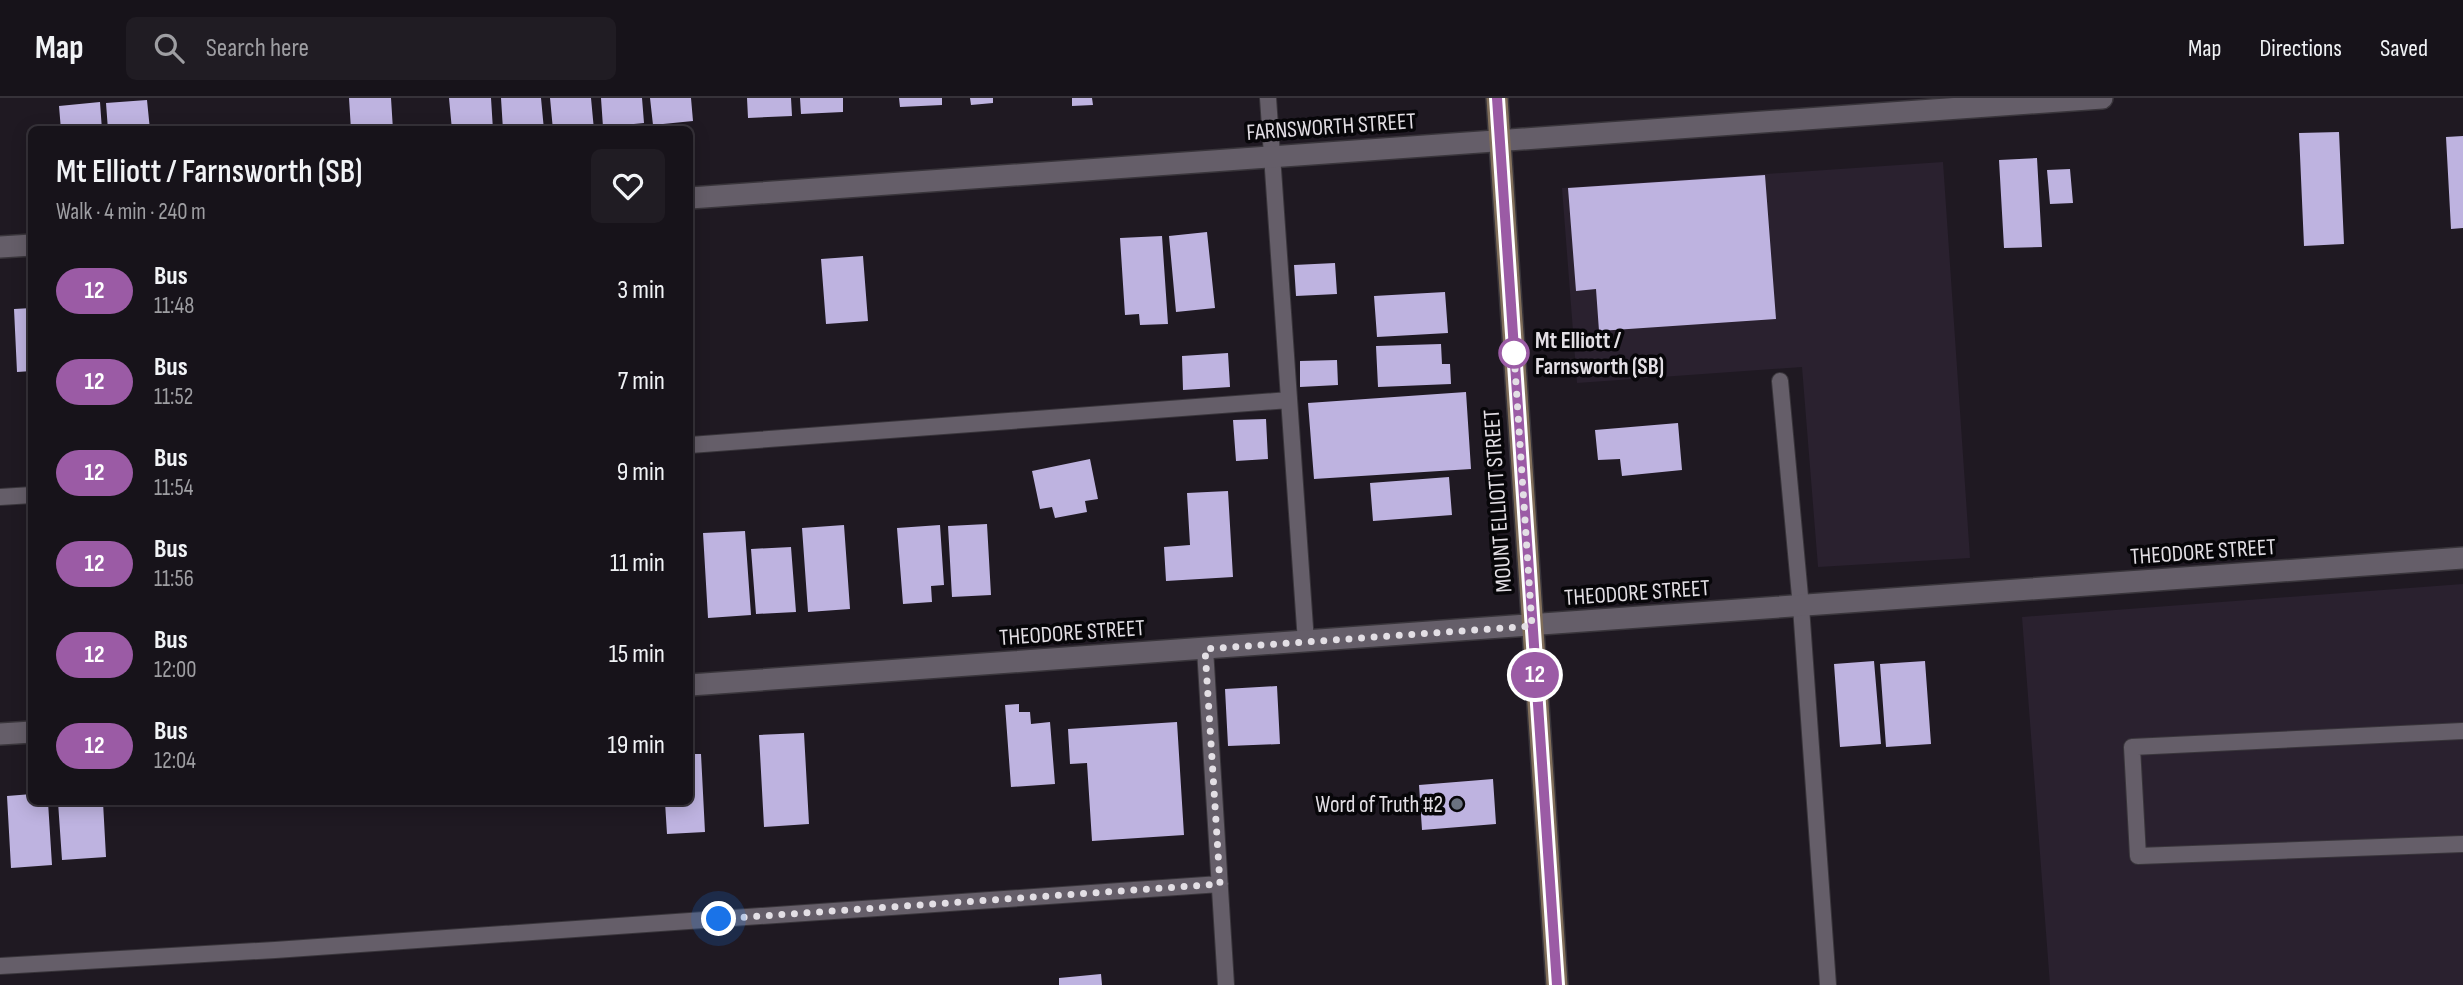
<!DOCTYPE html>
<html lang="en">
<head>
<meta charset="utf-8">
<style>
  :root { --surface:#17131a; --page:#201c23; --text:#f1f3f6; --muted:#9e9ea2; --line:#363239 }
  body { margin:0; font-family:"Sofia Sans Condensed",sans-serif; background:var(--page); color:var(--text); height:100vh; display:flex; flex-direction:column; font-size:26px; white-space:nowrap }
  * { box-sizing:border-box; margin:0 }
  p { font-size:23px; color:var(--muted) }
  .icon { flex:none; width:38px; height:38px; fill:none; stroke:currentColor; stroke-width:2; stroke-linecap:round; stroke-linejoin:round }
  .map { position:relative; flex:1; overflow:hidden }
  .drawer { position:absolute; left:28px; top:28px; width:665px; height:679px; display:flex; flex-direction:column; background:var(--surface); border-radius:10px; box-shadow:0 4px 18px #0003,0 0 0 2px var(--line) }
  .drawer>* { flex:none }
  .badge { padding:0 14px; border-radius:23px; font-size:24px; line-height:46px }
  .you { position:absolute; width:35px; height:35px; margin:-18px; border:5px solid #fff; border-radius:50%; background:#1a73e8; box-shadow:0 0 0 10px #1a73e833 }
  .map>.badge { position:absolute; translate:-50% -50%; box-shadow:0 0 0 4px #fff }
  .round { display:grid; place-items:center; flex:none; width:74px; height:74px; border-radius:10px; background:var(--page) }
  .headline { display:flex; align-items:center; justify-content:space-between; height:119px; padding:0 28px }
  h1 { font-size:33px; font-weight:600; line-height:52px }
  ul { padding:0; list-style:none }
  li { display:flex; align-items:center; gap:21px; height:91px; padding:0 28px }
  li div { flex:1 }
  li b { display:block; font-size:26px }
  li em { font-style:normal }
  li .badge { min-width:77px; font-weight:700; text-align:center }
  header { display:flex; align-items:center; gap:42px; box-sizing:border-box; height:98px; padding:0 35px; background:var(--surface); border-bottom:2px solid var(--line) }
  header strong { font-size:33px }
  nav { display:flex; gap:38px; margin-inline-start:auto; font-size:24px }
  .search { width:490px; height:63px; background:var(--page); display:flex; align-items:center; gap:18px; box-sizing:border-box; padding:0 24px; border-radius:10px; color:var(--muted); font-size:26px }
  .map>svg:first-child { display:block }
  .built { fill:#2a212f }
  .building { fill:#beb3e0 }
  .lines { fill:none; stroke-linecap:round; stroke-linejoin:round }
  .lane-casing { stroke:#39353b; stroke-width:18 }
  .street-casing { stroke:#39353b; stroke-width:24 }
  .secondary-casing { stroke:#39353b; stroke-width:24 }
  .lane { stroke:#655e69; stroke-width:16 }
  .street { stroke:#655e69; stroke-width:21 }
  .secondary { stroke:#806e5a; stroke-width:21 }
  .line-casing { stroke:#fff; stroke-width:16 }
  .line { stroke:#9b5ba5; stroke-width:10 }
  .walk { stroke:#e3dfe5; stroke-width:7; stroke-dasharray:0 12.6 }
  .stop-dot { fill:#fff; stroke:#9b5ba5; stroke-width:3.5 }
  .worship-dot { fill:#6b7280; stroke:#070609; stroke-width:2.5 }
  .labels { text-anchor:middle; stroke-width:7; stroke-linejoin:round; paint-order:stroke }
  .street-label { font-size:23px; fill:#e3dfe5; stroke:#070609 }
  .stop-label { font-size:23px; font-weight:bold; fill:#e3dfe5; stroke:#070609; text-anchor:start }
  .poi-label { font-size:23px; fill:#e3dfe5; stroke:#070609; text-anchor:end }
</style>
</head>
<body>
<header>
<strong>Map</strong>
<div class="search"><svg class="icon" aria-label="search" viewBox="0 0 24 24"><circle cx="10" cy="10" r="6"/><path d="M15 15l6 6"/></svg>Search here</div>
<nav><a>Map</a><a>Directions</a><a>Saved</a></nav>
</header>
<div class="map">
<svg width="2463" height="887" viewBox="0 0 2463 887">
  <rect width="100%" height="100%" fill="#1f1922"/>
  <path class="built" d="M1943 64 1970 460 1818 469 1802 269 1577 285 1562 90Z
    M2463 486V887H2050L2022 519Z"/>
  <path class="building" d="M349 0H391L393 32H351Z
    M449 0H491L493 32H452Z
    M501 0H541L544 32H503Z
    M550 0H591L594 32H553Z
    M601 0H642L644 25 603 29Z
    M650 0H691L693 23 653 27Z
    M747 0H791L792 18 748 20Z
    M800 0H843V14L801 16Z
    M899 0H942V7L900 9Z
    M970 0H993V5L971 7Z
    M1072 0H1092L1093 7 1072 8Z
    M147 2 150 32H108L106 5Z
    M100 4 102 32H61L59 8Z
    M2339 34 2344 146 2304 148 2299 35Z
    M2463 38V130L2451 131 2446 39Z
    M2037 60 2042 149 2004 150 1999 62Z
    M2070 71 2073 105 2050 106 2047 72Z
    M1765 77 1776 221 1599 233 1596 191 1576 193 1568 90Z
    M1207 134 1215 210 1176 214 1169 138Z
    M1162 138 1168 226 1140 227 1139 216 1125 217 1120 140Z
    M863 158 868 223 826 226 821 161Z
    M1335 165 1337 196 1296 198 1294 167Z
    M1445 194 1448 235 1377 239 1374 198Z
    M32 210V273L17 274 14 211Z
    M1441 246 1442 266H1450L1451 286 1378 289 1376 248Z
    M1228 255 1230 289 1183 292 1182 258Z
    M1337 262 1338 287 1300 289V263Z
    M1466 294 1471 371 1314 381 1308 305Z
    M1266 321 1268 361 1236 363 1233 322Z
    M1678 325 1682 372 1622 378 1620 361 1598 362 1595 332Z
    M1090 361 1098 401 1085 403 1087 414 1055 420 1052 409 1040 411 1032 373Z
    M1449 379 1452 417 1373 423 1370 385Z
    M1228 393 1233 479 1166 483 1164 449 1190 447 1187 395Z
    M987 426 991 497 952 499 948 428Z
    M844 427 850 511 808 514 802 430Z
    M940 427 944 487 931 488 932 504 903 506 897 430Z
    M745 433 751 517 708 520 703 435Z
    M791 449 796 514 756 516 751 451Z
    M1874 563 1881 646 1840 649 1834 566Z
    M1925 563 1931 646 1886 649 1880 566Z
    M1277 588 1280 646 1228 648 1225 591Z
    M1019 606V614H1030L1031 626 1050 624 1055 686 1011 689 1005 607Z
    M1177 624 1184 737 1092 743 1087 665 1070 666 1068 631Z
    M804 635 809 726 764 729 759 637Z
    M690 656H701L705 734 667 736 665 704H690Z
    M1493 681 1496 726 1422 732 1419 687Z
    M32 696V704H48L52 767 11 770 7 698Z
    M58 704H103L106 759 62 762Z
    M1101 876 1102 887H1059V880Z"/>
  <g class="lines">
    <defs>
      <path id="lane" d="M1268 0 1306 544
        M1780 283 1801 509 1828 887
        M690 347 1289 302
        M0 399 32 397
        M1205 551 1226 887
        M2463 633 2132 649 2138 758 2463 746
        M0 868 275 852 1220 786"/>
      <path id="street" d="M690 100 2102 0
        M0 149 32 147
        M690 587 2463 460
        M0 636 32 634"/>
      <path id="secondary" d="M1497 0 1557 887"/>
    </defs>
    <use href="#lane" class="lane-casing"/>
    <use href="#street" class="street-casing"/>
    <use href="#secondary" class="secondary-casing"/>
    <use href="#lane" class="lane"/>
    <use href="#street" class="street"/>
    <use href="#secondary" class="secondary"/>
  </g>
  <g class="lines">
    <defs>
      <path id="line" d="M1497 0 1557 887"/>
    </defs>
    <use href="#line" class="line-casing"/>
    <use href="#line" class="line"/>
    <path class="walk" d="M719 821 1220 786 1205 551 1532 528 1514 255"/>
  </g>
  <circle class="stop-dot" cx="1514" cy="255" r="14"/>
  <circle class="worship-dot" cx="1457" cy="706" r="7"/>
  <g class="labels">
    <g class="street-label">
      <text transform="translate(1331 28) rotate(-4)" y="8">FARNSWORTH STREET</text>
      <text transform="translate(1497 403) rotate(-94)" y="8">MOUNT ELLIOTT STREET</text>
      <text transform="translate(2203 453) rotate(-4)" y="8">THEODORE STREET</text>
      <text transform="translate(1637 494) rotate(-4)" y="8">THEODORE STREET</text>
      <text transform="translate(1072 534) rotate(-4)" y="8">THEODORE STREET</text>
    </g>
    <g class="stop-label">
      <text x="1535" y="250">Mt Elliott /<tspan x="1535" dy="26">Farnsworth (SB)</tspan></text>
    </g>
    <g class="poi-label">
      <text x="1443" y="714">Word of Truth #2</text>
    </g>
  </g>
</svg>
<div class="you" style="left:719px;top:821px"></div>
<b class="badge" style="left:1535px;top:577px;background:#9b5ba5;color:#fff">12</b>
<section class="drawer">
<div class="headline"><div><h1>Mt Elliott / Farnsworth (SB)</h1><p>Walk · 4 min · 240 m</p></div><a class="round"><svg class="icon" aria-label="heart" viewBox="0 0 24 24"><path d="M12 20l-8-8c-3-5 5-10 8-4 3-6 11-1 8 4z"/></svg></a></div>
<ul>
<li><span class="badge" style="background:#9b5ba5;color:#fff">12</span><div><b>Bus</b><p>11:48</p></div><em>3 min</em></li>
<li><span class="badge" style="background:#9b5ba5;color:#fff">12</span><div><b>Bus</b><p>11:52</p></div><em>7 min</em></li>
<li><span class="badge" style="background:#9b5ba5;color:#fff">12</span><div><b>Bus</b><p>11:54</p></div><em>9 min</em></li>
<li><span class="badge" style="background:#9b5ba5;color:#fff">12</span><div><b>Bus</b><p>11:56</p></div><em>11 min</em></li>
<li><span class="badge" style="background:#9b5ba5;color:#fff">12</span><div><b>Bus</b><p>12:00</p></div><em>15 min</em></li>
<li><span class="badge" style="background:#9b5ba5;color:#fff">12</span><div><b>Bus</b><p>12:04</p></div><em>19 min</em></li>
</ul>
</section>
</div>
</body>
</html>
